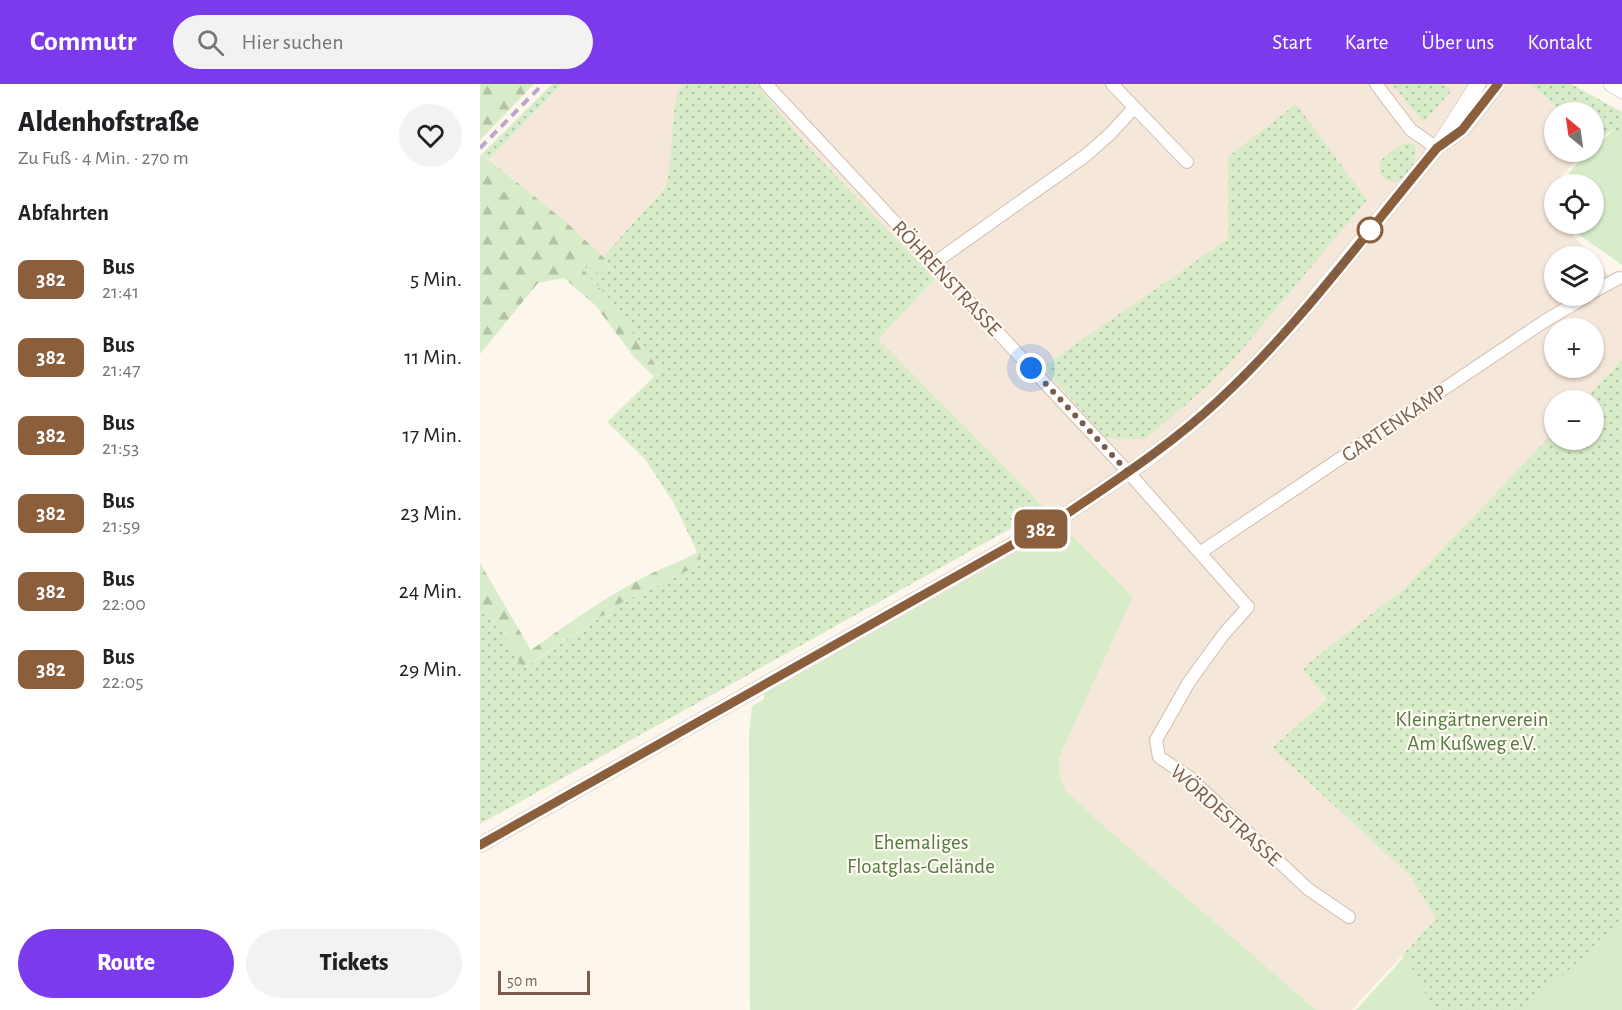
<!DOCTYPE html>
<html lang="de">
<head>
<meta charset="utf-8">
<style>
  :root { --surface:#fff; --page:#f2f2f2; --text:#202124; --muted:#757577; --accent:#7c3aed }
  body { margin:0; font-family:"Alegreya Sans",sans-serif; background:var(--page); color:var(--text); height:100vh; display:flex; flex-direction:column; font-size:22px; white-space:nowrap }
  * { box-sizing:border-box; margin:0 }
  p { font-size:20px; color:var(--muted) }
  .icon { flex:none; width:33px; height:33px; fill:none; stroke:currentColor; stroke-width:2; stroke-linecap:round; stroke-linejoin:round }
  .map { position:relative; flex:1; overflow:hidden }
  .sheet { display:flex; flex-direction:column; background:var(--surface); width:480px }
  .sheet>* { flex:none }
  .badge { padding:0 12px; border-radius:9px; font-size:21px; line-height:39px }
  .needle { width:39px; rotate:331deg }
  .fabs { position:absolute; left:1064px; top:18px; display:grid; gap:12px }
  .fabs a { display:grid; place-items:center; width:60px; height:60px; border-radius:50%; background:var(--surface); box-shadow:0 2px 4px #0004; font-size:30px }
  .scale { position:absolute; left:18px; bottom:15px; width:92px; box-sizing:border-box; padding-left:6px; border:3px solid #7a5c4d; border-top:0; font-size:16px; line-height:21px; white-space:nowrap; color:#7a5c4d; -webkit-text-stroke:4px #fffaf3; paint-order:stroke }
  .you { position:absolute; width:30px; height:30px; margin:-15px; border:4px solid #fff; border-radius:50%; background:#1a73e8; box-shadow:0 0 0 9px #1a73e833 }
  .map>.badge { position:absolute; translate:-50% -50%; box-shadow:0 0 0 3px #fff }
  h2 { padding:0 18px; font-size:22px; line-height:54px }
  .round { display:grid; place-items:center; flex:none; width:63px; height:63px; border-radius:32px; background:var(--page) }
  .headline { display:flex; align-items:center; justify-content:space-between; height:102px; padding:0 18px }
  h1 { font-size:28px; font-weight:800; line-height:45px }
  .action { display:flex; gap:12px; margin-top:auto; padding:12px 18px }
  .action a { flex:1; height:69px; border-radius:36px; background:var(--accent); color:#fff; font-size:24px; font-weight:800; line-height:69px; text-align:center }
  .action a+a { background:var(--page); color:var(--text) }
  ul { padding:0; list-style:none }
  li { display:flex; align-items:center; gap:18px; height:78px; padding:0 18px }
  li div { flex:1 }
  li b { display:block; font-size:22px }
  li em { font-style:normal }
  li .badge { min-width:66px; font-weight:700; text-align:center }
  header { display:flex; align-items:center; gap:36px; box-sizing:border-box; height:84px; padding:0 30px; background:var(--accent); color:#fff }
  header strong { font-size:28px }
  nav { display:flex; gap:33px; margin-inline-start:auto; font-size:21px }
  .search { width:420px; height:54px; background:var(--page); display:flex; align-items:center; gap:15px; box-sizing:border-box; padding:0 21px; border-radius:33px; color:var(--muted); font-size:22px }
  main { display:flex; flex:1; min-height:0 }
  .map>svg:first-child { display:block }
  .residential { fill:#f5e8da; fill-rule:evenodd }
  .grass { fill:url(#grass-dots) }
  .forest { fill:url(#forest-firs) }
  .park { fill:#d8ecc9 }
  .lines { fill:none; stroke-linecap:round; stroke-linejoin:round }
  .minor-casing { stroke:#d1beb0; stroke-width:14 }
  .tertiary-casing { stroke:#d1beb0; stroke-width:16 }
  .minor { stroke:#fff; stroke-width:12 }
  .tertiary { stroke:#fff; stroke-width:15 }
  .rail { stroke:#b9a8c9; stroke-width:4; stroke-dasharray:9 6; stroke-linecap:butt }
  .line-casing { stroke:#fff; stroke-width:14 }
  .line { stroke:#8b5e3c; stroke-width:9 }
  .walk { stroke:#7a5c4d; stroke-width:6; stroke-dasharray:0 10.8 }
  .stop-dot { fill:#fff; stroke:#8b5e3c; stroke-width:3 }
  .labels { text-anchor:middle; stroke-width:4.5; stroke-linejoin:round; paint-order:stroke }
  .street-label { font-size:21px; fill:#7a5c4d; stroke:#fffaf3 }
  .park-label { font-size:21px; fill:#537a41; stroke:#fffaf3 }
</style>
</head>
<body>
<header>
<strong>Commutr</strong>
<div class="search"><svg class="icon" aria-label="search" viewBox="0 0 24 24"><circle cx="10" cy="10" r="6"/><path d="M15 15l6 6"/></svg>Hier suchen</div>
<nav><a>Start</a><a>Karte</a><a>Über uns</a><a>Kontakt</a></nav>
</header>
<main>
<section class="sheet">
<div class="headline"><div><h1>Aldenhofstraße</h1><p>Zu Fuß · 4 Min. · 270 m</p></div><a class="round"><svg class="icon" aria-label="heart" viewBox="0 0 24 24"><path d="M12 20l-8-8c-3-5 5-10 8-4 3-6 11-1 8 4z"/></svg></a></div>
<h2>Abfahrten</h2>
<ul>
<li><span class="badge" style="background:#8b5e3c;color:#fff">382</span><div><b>Bus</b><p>21:41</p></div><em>5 Min.</em></li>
<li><span class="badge" style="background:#8b5e3c;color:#fff">382</span><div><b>Bus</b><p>21:47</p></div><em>11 Min.</em></li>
<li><span class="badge" style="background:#8b5e3c;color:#fff">382</span><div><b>Bus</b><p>21:53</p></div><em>17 Min.</em></li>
<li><span class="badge" style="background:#8b5e3c;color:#fff">382</span><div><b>Bus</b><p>21:59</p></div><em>23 Min.</em></li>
<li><span class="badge" style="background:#8b5e3c;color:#fff">382</span><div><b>Bus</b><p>22:00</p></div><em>24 Min.</em></li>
<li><span class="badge" style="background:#8b5e3c;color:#fff">382</span><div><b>Bus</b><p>22:05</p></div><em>29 Min.</em></li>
</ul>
<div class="action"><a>Route</a><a>Tickets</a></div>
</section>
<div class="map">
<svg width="1142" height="926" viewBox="0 0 1142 926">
  <defs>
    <pattern id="grass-dots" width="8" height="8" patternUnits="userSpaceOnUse" patternTransform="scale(1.5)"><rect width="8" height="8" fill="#d8ecc9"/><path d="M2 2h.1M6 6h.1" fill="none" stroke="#b4c2a5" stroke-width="1.8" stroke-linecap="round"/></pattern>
    <pattern id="forest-firs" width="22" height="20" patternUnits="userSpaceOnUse" patternTransform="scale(1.5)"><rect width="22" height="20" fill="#d8ecc9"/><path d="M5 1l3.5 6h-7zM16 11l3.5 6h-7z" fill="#b4c2a5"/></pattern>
  </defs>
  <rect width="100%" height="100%" fill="#fdf6ec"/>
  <path class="residential" d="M82 0H1051L1082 28H1074V68H1106L1081 92 1079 100H1074V140H1083L1111 172H1074V212H1113V175L1130 192 1142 198V276L1104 316H1074V348L924 505 823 585 847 615 792 664 930 792 956 834 872 926H835L673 793 586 707 580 695 579 674 653 513 214 69 123 173 86 138 9 75ZM1074 244H1113V284H1074Z"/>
  <path class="grass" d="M72 0H82L9 75 2 70Z
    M201 0H276L330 65 455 195 398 255 566 425 0 740V527L19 542 44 584 141 519 222 479 195 421 165 375 127 338 180 287 147 241 139 225 102 185 108 181 120 191 129 182 123 173 186 102C195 68 188 33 201 0Z
    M912 0H964L971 7 944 39Z
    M1051 0H1091L1142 28V53L1134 45 1120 54 1113 44V28H1082Z
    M816 20 887 116 754 275 730 300 665 355 626 354 563 283 748 155V73Z
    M929 59 935 60C939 76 930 90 917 98 903 99 897 89 901 76L920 61Z
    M1142 276V877L1059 926H953L922 872 956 834 930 792 792 664 847 615 823 586 830 578 924 505 1074 348V356H1113V316H1104Z"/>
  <path class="forest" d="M0 0H54L0 56Z
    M2 70 86 138 123 173 129 182 120 192 109 182 103 186 139 225 147 241 180 287 174 293 154 273 115 221 84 194 58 199 0 270V73Z
    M218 468 223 479 141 519 43 584 19 542 0 527V479L51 566C89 539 127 512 168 491 185 483 202 477 218 468Z"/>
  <path class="park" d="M1135 45 1142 53V181L1091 145 1087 140H1113V100H1084C1090 80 1119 60 1135 45Z
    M583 442 653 513 579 674 580 694 586 707 619 738 836 926H270L269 650 272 622 284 615V610Z
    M1142 840V926H1042Z
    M925 872 955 926H876Z"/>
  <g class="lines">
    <defs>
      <path id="minor" d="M286 0 648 388 768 523 743 551 709 598 676 656 679 673 709 693 828 805 869 833
        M632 0 707 78
        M896 0 931 46 957 64
        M454 179 605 72 629 51 654 24
        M1113 208 1139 194
        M721 468 1065 237 1107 212"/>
      <path id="tertiary" d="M1131 0 1142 7
        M964 59 982 46 1018 0
        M0 761 585 431 664 378 706 345 739 316 775 281 818 234 957 64 998 0"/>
    </defs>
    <use href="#minor" class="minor-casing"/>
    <use href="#tertiary" class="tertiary-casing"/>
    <use href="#minor" class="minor"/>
    <use href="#tertiary" class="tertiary"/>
    <path class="rail" d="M0 64 63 0"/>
  </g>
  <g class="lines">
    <defs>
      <path id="line" d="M0 761 585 431C638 395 692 360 739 316 820 241 886 149 957 64L982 46 1018 0"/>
    </defs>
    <use href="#line" class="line-casing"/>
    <use href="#line" class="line"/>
    <path class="walk" d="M551 284 648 388C711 345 767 292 817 234 842 206 865 175 890 146"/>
  </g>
  <circle class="stop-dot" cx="890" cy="146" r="12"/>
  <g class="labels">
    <g class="street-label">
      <text transform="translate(467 194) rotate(47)" y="7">RÖHRENSTRASSE</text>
      <text transform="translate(914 339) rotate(-34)" y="7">GARTENKAMP</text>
      <text transform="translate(746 731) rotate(42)" y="7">WÖRDESTRASSE</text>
    </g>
    <g class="park-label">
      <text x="992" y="642">Kleingärtnerverein<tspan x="992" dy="24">Am Kußweg e.V.</tspan></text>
      <text x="441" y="765">Ehemaliges<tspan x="441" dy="24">Floatglas-Gelände</tspan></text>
    </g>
  </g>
</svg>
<div class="fabs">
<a><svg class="needle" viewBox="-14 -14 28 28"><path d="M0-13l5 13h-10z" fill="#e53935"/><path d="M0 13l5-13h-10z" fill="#757577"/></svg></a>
<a><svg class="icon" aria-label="locate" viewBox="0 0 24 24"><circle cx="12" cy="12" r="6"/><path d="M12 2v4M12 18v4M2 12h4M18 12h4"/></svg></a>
<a><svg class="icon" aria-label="layers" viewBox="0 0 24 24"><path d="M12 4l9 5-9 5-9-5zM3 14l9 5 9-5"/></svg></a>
<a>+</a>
<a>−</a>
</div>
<div class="scale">50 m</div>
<div class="you" style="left:551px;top:284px"></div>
<b class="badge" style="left:561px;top:445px;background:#8b5e3c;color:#fff">382</b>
</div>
</main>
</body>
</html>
